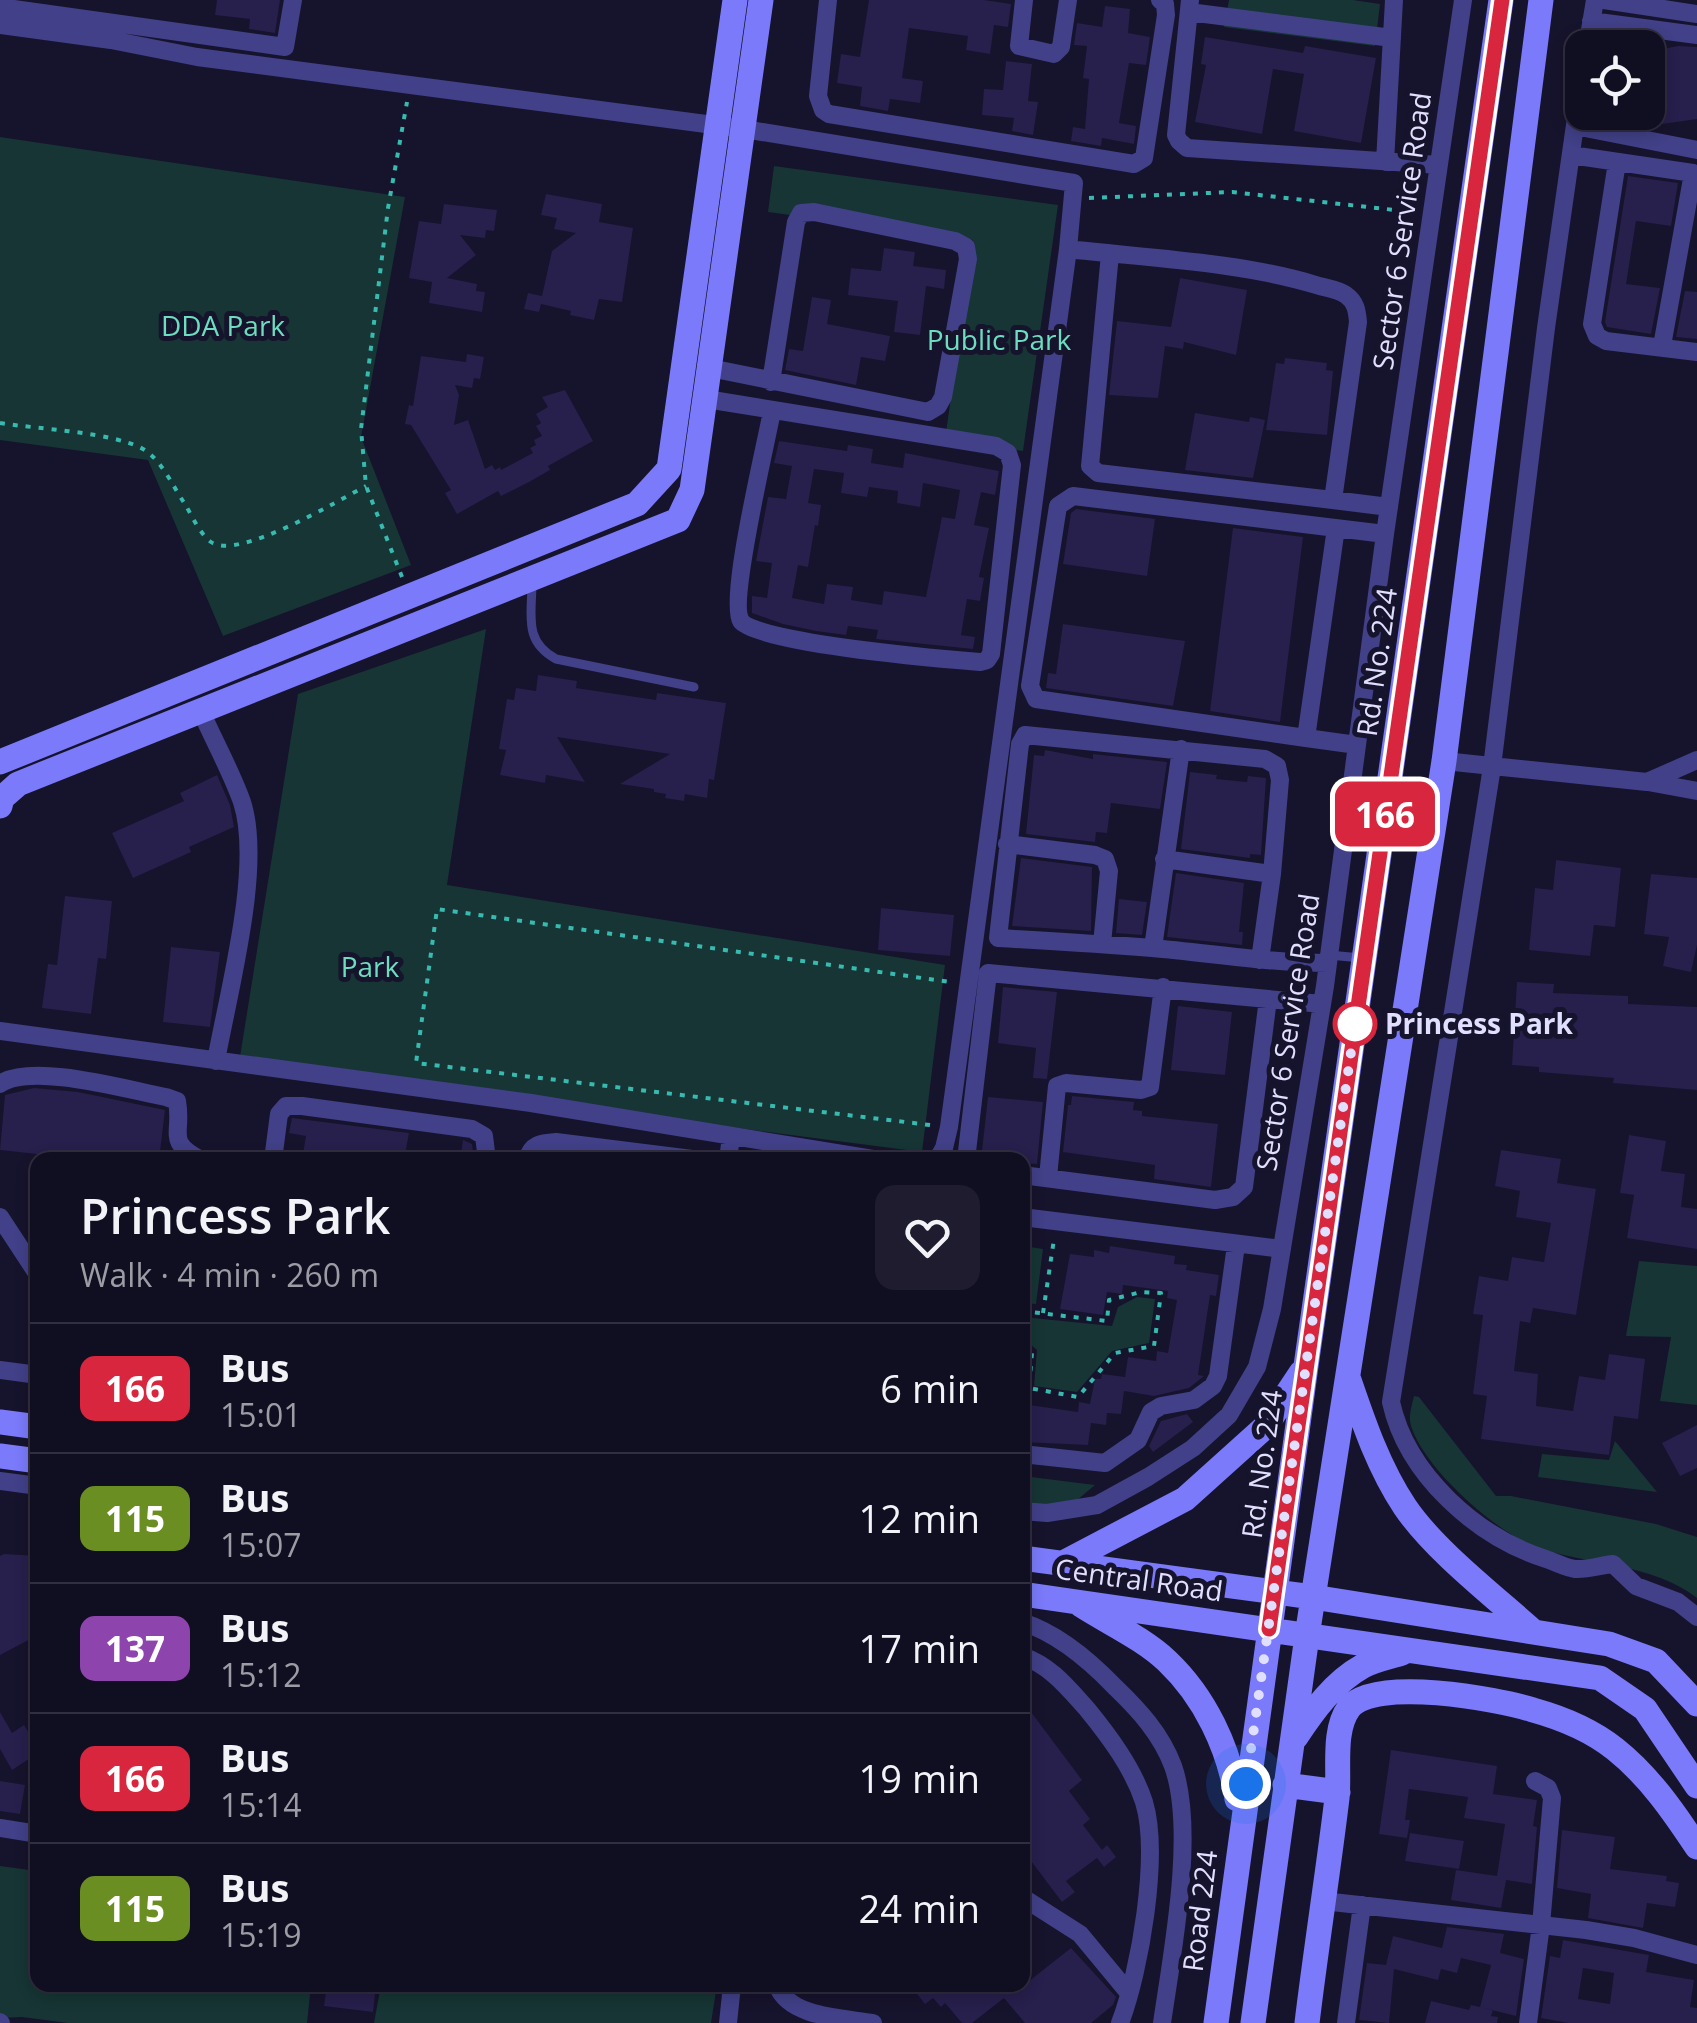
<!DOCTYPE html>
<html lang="en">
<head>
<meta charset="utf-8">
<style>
  :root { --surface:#100e21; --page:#1e1c2e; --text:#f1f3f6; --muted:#9c9ca5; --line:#302e3f }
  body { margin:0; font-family:"Open Sans",sans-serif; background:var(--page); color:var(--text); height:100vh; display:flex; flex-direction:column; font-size:38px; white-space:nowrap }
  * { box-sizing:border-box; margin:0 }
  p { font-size:32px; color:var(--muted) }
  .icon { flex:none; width:55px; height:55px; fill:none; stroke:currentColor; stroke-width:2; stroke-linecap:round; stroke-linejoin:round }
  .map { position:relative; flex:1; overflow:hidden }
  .drawer { position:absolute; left:30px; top:1152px; width:1000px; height:840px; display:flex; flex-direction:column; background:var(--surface); border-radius:20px; box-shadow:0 5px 15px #0003,0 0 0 2px var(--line) }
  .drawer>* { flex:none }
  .badge { padding:0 20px; border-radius:15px; font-size:35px; line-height:65px }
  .buttons { position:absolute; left:1565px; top:30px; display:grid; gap:20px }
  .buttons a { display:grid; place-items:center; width:100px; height:100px; border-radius:20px; background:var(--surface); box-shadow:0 5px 15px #0003,0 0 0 2px var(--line); font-size:50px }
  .you { position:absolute; width:50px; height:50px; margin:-25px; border:8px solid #fff; border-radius:50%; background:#1a73e8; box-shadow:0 0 0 15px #1a73e833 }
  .map>.badge { position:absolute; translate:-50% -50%; box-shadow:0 0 0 5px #fff }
  .round { display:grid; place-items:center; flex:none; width:105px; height:105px; border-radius:20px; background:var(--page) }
  .summary { display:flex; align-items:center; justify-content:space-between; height:170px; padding:0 50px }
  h1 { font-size:48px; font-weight:600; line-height:75px }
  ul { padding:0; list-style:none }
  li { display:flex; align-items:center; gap:30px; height:130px; padding:0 50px; border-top:2px solid var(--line) }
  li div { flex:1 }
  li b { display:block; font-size:38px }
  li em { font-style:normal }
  li .badge { min-width:110px; font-weight:700; text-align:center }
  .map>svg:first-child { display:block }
  .green { fill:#163534 }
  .building { fill:#271f4c; fill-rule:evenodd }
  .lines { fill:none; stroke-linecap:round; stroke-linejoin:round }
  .path { stroke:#37baaf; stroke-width:4; stroke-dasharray:5 8; stroke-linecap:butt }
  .lane { stroke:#414088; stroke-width:9 }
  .street { stroke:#414088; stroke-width:18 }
  .secondary { stroke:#7a7afa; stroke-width:25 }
  .line-casing { stroke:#fff; stroke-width:22 }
  .line { stroke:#d7263d; stroke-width:15 }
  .walk { stroke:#e1dffe; stroke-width:10; stroke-dasharray:0 18 }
  .stop-dot { fill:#fff; stroke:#d7263d; stroke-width:5 }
  .labels { text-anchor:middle; stroke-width:10; stroke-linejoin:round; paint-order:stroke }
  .street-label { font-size:28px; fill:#e1dffe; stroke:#16132c }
  .park-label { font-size:28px; fill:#6cddbe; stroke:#16132c }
  .stop-label { font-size:28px; font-weight:bold; fill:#e1dffe; stroke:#16132c; text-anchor:start }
</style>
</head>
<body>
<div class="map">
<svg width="1697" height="2023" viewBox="0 0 1697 2023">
  <rect width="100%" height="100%" fill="#16132c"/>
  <path class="green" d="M1229 0H1353L1380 4 1375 46 1224 27Z
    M0 137 405 197 361 437 411 565 223 636 148 460 0 440Z
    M774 166 1058 205 1023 451 945 440 973 240 768 212Z
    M486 629 447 885 945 965 922 1152 239 1063 298 694Z
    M1023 1246 1043 1249 1036 1304 1023 1303Z
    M1639 1261 1697 1266V1405L1660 1401 1671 1337 1626 1336Z
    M1137 1297 1155 1299 1149 1343 1112 1351 1077 1392 1034 1386 1037 1350 1023 1338V1317L1112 1326 1118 1307Z
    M1414 1396 1419 1397 1496 1496H1511L1656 1524 1697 1537V1598C1652 1563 1587 1565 1536 1547 1495 1532 1424 1468 1411 1426 1408 1417 1412 1405 1414 1396Z
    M1615 1441 1657 1492 1538 1477 1542 1454 1609 1460Z
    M1023 1476 1095 1485 1064 1511 1023 1506Z
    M0 1866 37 1871 38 1985H311L307 2023H68L22 2017 0 2018Z
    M381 1985H717L711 2023H374Z"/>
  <path class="building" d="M217 0H280L275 33 249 29 250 19 215 15Z
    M869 0H984L1011 4 1008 27 994 25 990 54 966 50 968 36 909 28 902 78 923 81 920 103 890 99 888 111 860 106 862 87 837 83 841 54 860 57Z
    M1105 6 1130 9 1128 33 1150 37 1146 65 1129 63 1119 123 1136 126 1134 144 1102 138 1101 146 1071 141 1073 127 1085 129 1089 79 1083 78 1087 46 1074 45 1077 23 1102 27Z
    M1205 37 1303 53 1305 46 1376 58 1361 143 1294 131 1304 74 1273 69 1262 134 1195 122 1206 65 1201 64Z
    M1678 46 1697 47V119L1648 126V52Z
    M1006 61 1032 64 1028 101 1038 102 1033 135 1012 131 1014 118 982 115 984 89 1003 90Z
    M1628 176 1678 183 1671 226 1636 221 1626 284 1660 288 1651 334 1607 327 1605 322Z
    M546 194 602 204 599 222 633 228 622 302 599 299 594 320 570 315 571 311 541 304 539 312 524 309 528 293 542 296 552 251 576 233 554 229 557 218 541 215Z
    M444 204 497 210 494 231 486 230 485 238 460 235 476 255 447 278 477 284 476 291 485 292 482 312 429 303 432 282 409 278 419 221 441 224Z
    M884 248 915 252 913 266 946 270 944 289 926 286 920 335 894 332 898 301 848 295 851 268 881 271Z
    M1180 278 1247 290 1236 355 1184 342 1183 349 1165 346 1158 398 1109 395 1117 321 1171 327Z
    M1685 291 1697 292V339L1676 337Z
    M812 297 831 300 827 324 890 336 885 361 861 357 856 385 785 370 789 349 803 351Z
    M467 354 484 357 480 379 474 378 472 388 455 385 459 395 454 425 468 420 485 469 492 465 495 470 500 467 501 470 533 453 530 448 536 445 534 440 542 436 536 426 541 423 536 414 548 407 542 397 565 390 593 441 548 466 550 470 529 482 501 496 498 491 457 514 445 493 451 490 411 425 405 424 409 405 413 406 421 356 466 362Z
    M1285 358 1327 363 1326 370 1333 371 1327 435 1266 430 1276 363 1284 364Z
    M1195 413 1249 422 1250 417 1265 420 1253 478 1185 470Z
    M779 441 847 451 848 445 873 449 871 463 903 468 905 453 999 471 995 495 981 492 974 525 989 528 979 577 984 578 980 601 967 599 961 635 975 637 973 649 876 639 878 630 848 626 846 635 816 631 783 624 752 613V596L767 598 772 563 756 561 768 497 786 499 792 466 774 463ZM814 469 844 473 841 493 867 497 869 487 898 491 897 503 920 507 923 483 960 490 955 519 942 517 926 597 884 591 882 605 851 600 853 587 827 584 824 604 792 598 798 565 808 567 815 525 818 526 821 505 808 503Z
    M1076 509 1155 519 1147 576 1063 564 1071 513Z
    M1233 528 1303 537 1280 722 1210 711Z
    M1063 624 1185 641 1173 706 1046 688 1048 673 1056 674Z
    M538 675 577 681 576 688 656 700 657 693 726 703 714 780 709 779 707 798 685 794 684 801 665 798 666 794 654 792V789L620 784 670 754 557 737 585 782 546 775 545 783 500 775 506 750 499 749 507 699 514 700 516 688 536 691Z
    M1045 750 1093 759V754L1167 762 1160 809 1111 803 1107 833 1096 832 1095 842 1026 834 1034 755 1044 756Z
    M1190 772 1217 775 1216 779 1247 782 1248 776 1266 778 1261 855 1250 854V858L1181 849Z
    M217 775 230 805 234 827 189 847 191 852 133 878 112 833 184 801 180 793Z
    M1021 858 1092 867 1091 931 1012 926Z
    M1556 860 1621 868 1615 927 1594 925 1590 956 1529 950 1535 888 1553 890Z
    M1176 873 1244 883 1239 932H1243L1242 945 1167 937Z
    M1651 874 1697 878V945L1691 972 1663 966 1669 937 1644 934Z
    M65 896 112 901 106 959 98 958 91 1014 42 1008 48 964 57 965Z
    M1119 899 1147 902 1142 935 1116 933Z
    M881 908 954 915 950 956 878 950Z
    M171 947 220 952 210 1027 163 1022Z
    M1517 982 1554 984 1553 993 1628 996V1004L1697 1007V1090L1613 1083 1614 1078 1539 1072V1067L1512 1065Z
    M1003 987 1057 992 1047 1079 1033 1078 1036 1048 998 1043Z
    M1178 1006 1232 1012 1225 1075 1171 1070Z
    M34 1088 78 1092 165 1110 159 1160H93L0 1150 5 1095Z
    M1072 1096 1134 1102 1133 1110 1142 1111V1116L1218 1124 1211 1187 1154 1179 1155 1165 1063 1152 1068 1105H1071Z
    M988 1097 1043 1102 1037 1164 1022 1163V1160H981Z
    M292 1118 409 1133 404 1160H302L306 1136 289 1133Z
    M1629 1135 1666 1141 1661 1171 1685 1174 1681 1207 1697 1209V1249L1627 1238 1634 1195 1620 1193Z
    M463 1140 472 1144 474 1160H460Z
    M1501 1150 1561 1159 1557 1183 1596 1189 1576 1315 1533 1308 1530 1323 1520 1321 1514 1371 1538 1374 1536 1406 1573 1411 1579 1376 1605 1380 1609 1354 1645 1359 1638 1419 1614 1416 1609 1455 1481 1439 1487 1396 1473 1394 1483 1315 1473 1314 1479 1276 1508 1281 1512 1257 1544 1262 1551 1223 1516 1217 1520 1191 1495 1186Z
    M1110 1246 1175 1256 1174 1264 1187 1265 1186 1270 1219 1275 1216 1296 1210 1295 1198 1375 1204 1376 1189 1388 1154 1396 1124 1391 1121 1414 1107 1413 1106 1425 1091 1423 1088 1445 1022 1442V1404L1078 1412 1079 1402 1090 1404 1095 1379H1101L1102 1374 1125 1377 1128 1357 1156 1361 1157 1351 1168 1353 1177 1300 1167 1298 1168 1291 1123 1285 1122 1294 1107 1292 1103 1315 1060 1309 1070 1254 1094 1257V1250L1109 1253Z
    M1187 1414 1193 1422 1153 1452 1149 1446 1161 1421Z
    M1697 1425V1468L1680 1476 1662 1443Z
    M4 1554 38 1556V1635L0 1655V1556Z
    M1022 1700 1082 1780 1069 1791 1090 1819 1083 1825 1102 1850 1107 1845 1116 1857 1104 1867 1097 1858 1066 1881 1075 1892 1062 1902 1022 1849Z
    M0 1712 12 1733 24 1725 31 1737 38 1732V1753L12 1770 0 1749Z
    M1391 1750 1497 1766 1493 1794 1537 1800 1533 1826 1537 1827 1532 1884 1506 1880 1501 1908 1451 1900 1456 1870 1497 1876 1505 1824 1464 1818 1468 1797 1409 1789 1405 1820H1410L1407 1838 1379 1834Z
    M0 1781 25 1785 20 1814 0 1811Z
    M1562 1830 1615 1837 1610 1869 1667 1876 1666 1881 1679 1883 1675 1907 1647 1903 1643 1928 1588 1918 1591 1894 1557 1888Z
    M1410 1833 1464 1841 1459 1869 1405 1861Z
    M1447 1927 1504 1934 1500 1953 1524 1959 1516 2016 1480 2007 1491 1965 1461 1958 1457 1973 1441 1969 1438 1980 1394 1969 1389 2023 1359 2020 1367 1963 1386 1965 1393 1936 1442 1948Z
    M1563 1940 1649 1955 1646 1972 1694 1980 1690 2007 1697 2008V2023H1568L1541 2018 1550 1956 1560 1958ZM1583 1968 1614 1973 1610 2004 1578 1999Z
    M1071 1948 1116 1997 1113 2005 1091 2023H1025L1004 1998 972 2023H962L945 2003 941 2007 933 1998 925 2004 910 1985H1024Z
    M327 1985H376L373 2012 324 2006Z
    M1431 2001 1469 2010 1471 2005 1493 2010 1491 2016 1498 2017 1497 2023H1425Z"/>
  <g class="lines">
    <path class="path" d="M1089 198 1232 192 1413 212
      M0 423C37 429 113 432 143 449 162 460 173 487 185 504 192 516 200 534 211 542 238 561 337 501 366 486
      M402 577 366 486 361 429 388 208 407 102
      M930 1125 416 1063 437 909 950 982
      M1022 1311 1107 1321 1109 1300 1141 1292 1161 1293 1154 1346 1115 1353 1078 1397 1029 1388 1032 1353 1022 1347
      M1043 1313 1054 1239"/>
    <path class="lane" d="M532 582C532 615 523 641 556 659L694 687
      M1329 955 1361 958"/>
    <path class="street" d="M828 0 818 96 823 110 829 114 1134 164 1144 158 1166 15 1165 4 1160 0
      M1024 0 1019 46 1054 54 1061 47 1068 0
      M1190 0 1176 135 1179 141 1187 148 1439 165
      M1604 0 1697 14
      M0 7 285 47 293 0
      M1189 12 1392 38
      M1591 21 1697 35
      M0 25 111 40 197 57 744 129 1074 183 1068 249 949 1127 944 1148 937 1160
      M1587 48 1595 0
      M1624 48 1628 26
      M1582 76 1546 328 1492 767 1391 1402C1407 1475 1477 1537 1546 1559 1555 1562 1566 1568 1575 1569 1587 1570 1602 1565 1613 1564L1636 1586 1678 1602 1697 1617
      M1575 126 1697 150
      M1571 155 1693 173 1662 346
      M1385 162 1394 0
      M1617 162 1592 324 1597 336 1606 341 1697 352
      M1068 249C1147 258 1241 262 1316 285 1325 288 1338 289 1346 295 1356 302 1357 311 1358 322L1333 500 1098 473 1090 466 1110 254
      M710 368 928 412 938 406 943 397 968 259 966 247 955 241 814 212 801 213 796 222 771 382
      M706 399 996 446 1008 453 1012 465 991 654 987 660 980 662C944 659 756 643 741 621 728 601 766 444 772 411
      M1333 500 1389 507
      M1336 528 1306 738 1036 699 1030 686 1058 506 1073 496 1385 534
      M201 711C214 741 231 771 242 802 263 867 228 993 216 1061
      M1306 738 1357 745
      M1444 761 1647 782 1697 760
      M1648 782 1697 791
      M1007 844 1095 855 1105 859 1109 871 1102 944
      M1164 859 1272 874
      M1153 948 1181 749
      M1260 960 1272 874 1280 780 1277 766 1265 759 1025 735 1020 744 998 938C1049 941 1100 944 1152 948 1210 953 1269 963 1328 963
      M0 1031 531 1103 879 1160
      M0 1084C31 1062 128 1090 166 1097L177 1101C183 1134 165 1141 201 1160
      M273 1160 279 1114 286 1106H302L472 1129 484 1136 487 1160
      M527 1160C531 1144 541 1143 556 1142L700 1160
      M728 1160 731 1136
      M966 1160 988 973 1322 1004
      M1022 1175 1215 1200 1233 1197 1244 1187 1268 999
      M1048 1177 1057 1086 1066 1083 1141 1090 1150 1087 1163 987
      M0 1217 38 1275
      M1022 1217 1282 1249
      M0 1370 38 1375
      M1022 1454 1105 1463 1138 1440 1151 1412 1161 1406 1194 1400 1213 1386 1218 1376 1236 1245
      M0 1481 38 1486
      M1022 1511 1047 1513 1097 1505 1148 1477 1193 1448 1229 1415 1257 1367 1272 1309 1325 986 1385 534 1463 0
      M1022 1622C1057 1633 1090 1661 1115 1687 1139 1710 1161 1734 1173 1766 1196 1831 1172 1954 1162 2023
      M1022 1656C1050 1665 1068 1688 1087 1709 1109 1736 1133 1768 1144 1802 1160 1855 1140 1971 1120 2023
      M0 1828 38 1834
      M1022 1897 1080 1934 1128 1992
      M1323 1901 1586 1930 1634 1938 1697 1955
      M777 1985C789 2018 844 2018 873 2023
      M0 2022 1 2023
      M728 2023 732 1985
      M1346 2023 1362 1905
      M1528 2023 1541 1925 1552 1798 1548 1788 1535 1781"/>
    <path class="secondary" d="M0 762 637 504 669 469 735 0
      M0 806 2 798 18 784 678 520 692 490 761 0
      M1349 1380C1364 1424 1379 1468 1405 1507 1434 1550 1495 1597 1534 1632
      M0 1422 38 1427
      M0 1456 38 1461
      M1022 1558 1313 1597 1609 1644 1656 1661 1697 1704
      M1063 1563 1185 1499 1265 1427 1301 1373
      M1022 1594 1600 1678 1645 1709 1697 1786
      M1081 1605C1109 1623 1144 1639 1167 1661 1205 1697 1229 1748 1237 1799
      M1296 1737C1313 1711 1334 1682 1363 1666 1374 1660 1389 1657 1402 1653
      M1285 1785 1338 1792
      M1216 2023 1306 1366 1501 0
      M1253 2023 1307 1636 1444 761 1541 0
      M1307 2023C1316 1948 1328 1873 1337 1798 1340 1771 1332 1731 1349 1708 1374 1676 1498 1699 1533 1710 1562 1718 1591 1730 1615 1749 1649 1776 1673 1811 1697 1847"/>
  </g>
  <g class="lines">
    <defs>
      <path id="line" d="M1269 1629 1502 0"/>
    </defs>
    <use href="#line" class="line-casing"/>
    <use href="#line" class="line"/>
    <path class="walk" d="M1246 1784 1355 1024"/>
  </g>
  <circle class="stop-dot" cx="1355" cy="1024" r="20"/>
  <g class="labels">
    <g class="street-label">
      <text transform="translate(1402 231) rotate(-82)" y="10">Sector 6 Service Road</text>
      <text transform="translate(1377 662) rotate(-82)" y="10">Rd. No. 224</text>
      <text transform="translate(1288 1032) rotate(-81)" y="10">Sector 6 Service Road</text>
      <text transform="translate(1262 1464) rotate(-82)" y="10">Rd. No. 224</text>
      <text transform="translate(1139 1580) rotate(8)" y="10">Central Road</text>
      <text transform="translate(1200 1911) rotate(-83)" y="10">Road 224</text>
    </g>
    <g class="park-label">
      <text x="223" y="336">DDA Park</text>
      <text x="999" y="350">Public Park</text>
      <text x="370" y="977">Park</text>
    </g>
    <g class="stop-label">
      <text x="1385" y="1034">Princess Park</text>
    </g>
  </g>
</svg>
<div class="buttons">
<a><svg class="icon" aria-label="locate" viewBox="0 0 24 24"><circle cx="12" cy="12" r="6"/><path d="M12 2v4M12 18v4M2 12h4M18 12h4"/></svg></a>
</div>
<div class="you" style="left:1246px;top:1784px"></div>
<b class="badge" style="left:1385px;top:814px;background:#d7263d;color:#fff">166</b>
<section class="drawer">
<div class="summary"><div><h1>Princess Park</h1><p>Walk · 4 min · 260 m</p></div><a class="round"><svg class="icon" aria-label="heart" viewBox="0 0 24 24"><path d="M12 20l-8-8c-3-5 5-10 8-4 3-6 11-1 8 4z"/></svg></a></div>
<ul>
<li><span class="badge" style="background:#d7263d;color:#fff">166</span><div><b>Bus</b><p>15:01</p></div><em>6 min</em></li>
<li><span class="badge" style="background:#6b8e23;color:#fff">115</span><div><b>Bus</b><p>15:07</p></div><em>12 min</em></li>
<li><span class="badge" style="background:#8e44ad;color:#fff">137</span><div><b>Bus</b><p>15:12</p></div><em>17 min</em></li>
<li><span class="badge" style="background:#d7263d;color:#fff">166</span><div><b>Bus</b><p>15:14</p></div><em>19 min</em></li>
<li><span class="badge" style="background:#6b8e23;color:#fff">115</span><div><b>Bus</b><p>15:19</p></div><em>24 min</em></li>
</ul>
</section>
</div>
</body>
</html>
